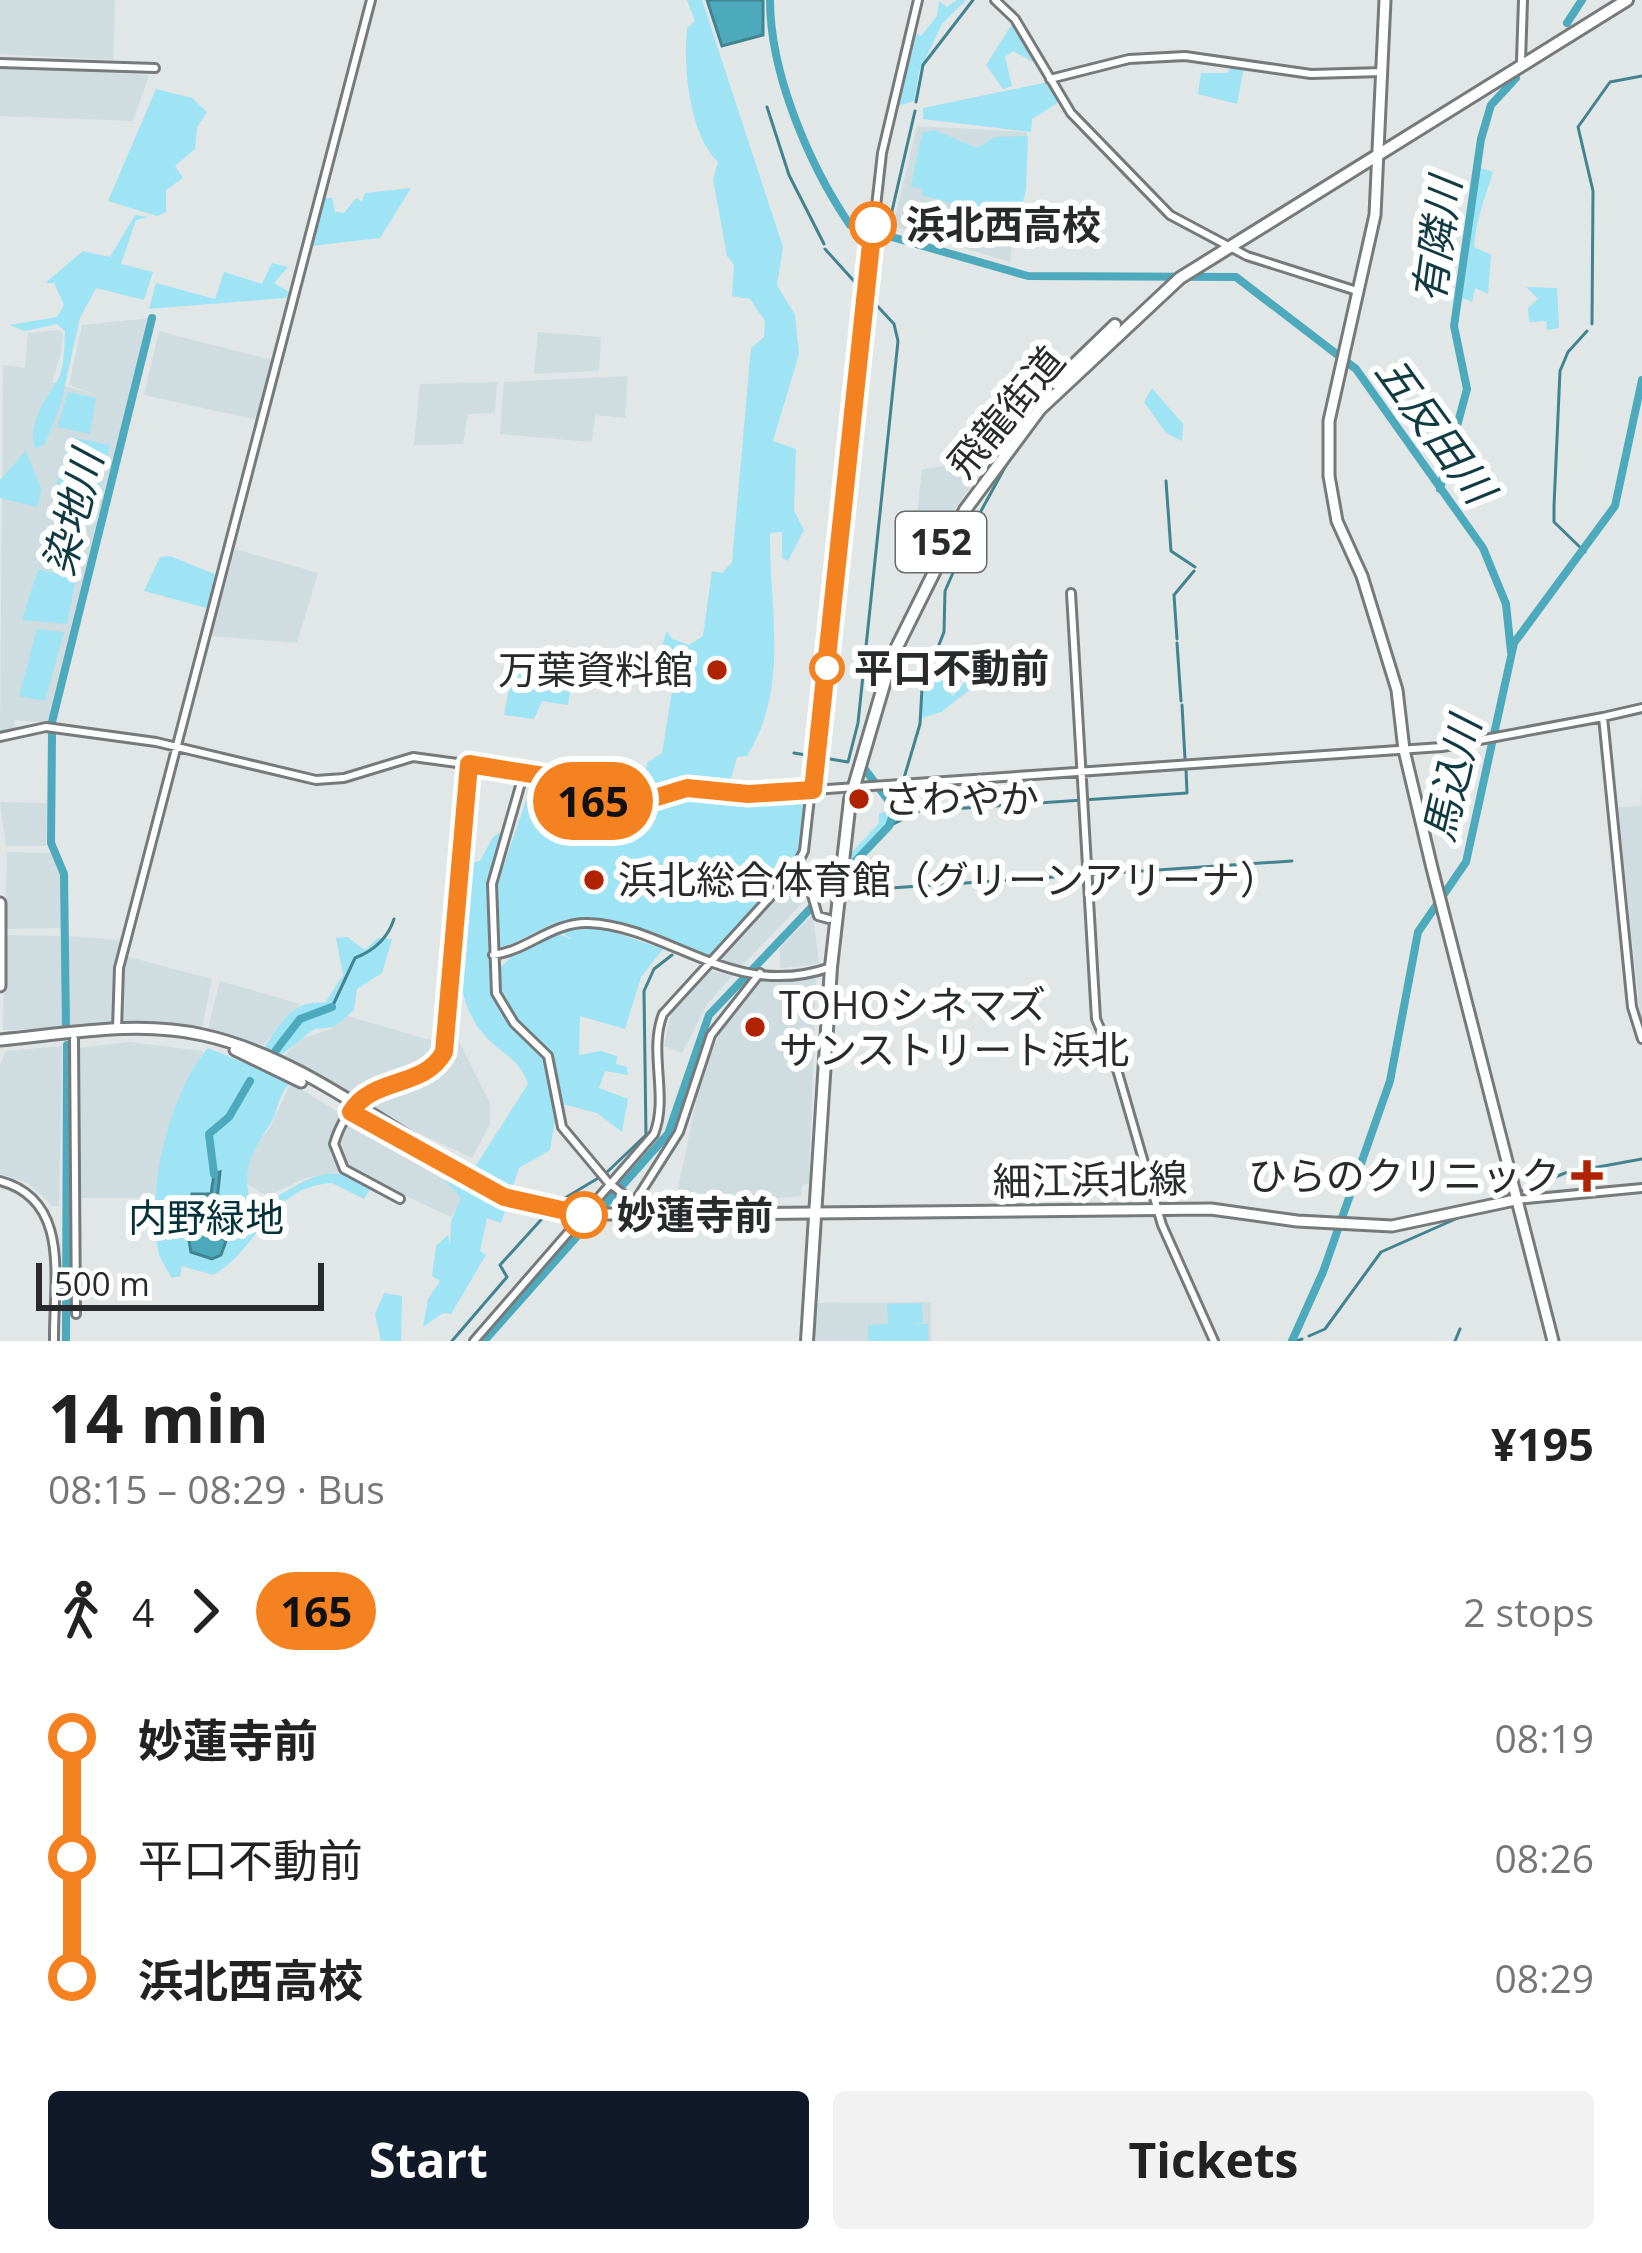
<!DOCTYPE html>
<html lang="en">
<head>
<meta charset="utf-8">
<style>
  :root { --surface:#fff; --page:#f2f2f2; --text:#222; --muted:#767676; --accent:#111827 }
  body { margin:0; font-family:"Open Sans","Noto Sans JP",sans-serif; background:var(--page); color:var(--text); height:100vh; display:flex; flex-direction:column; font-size:45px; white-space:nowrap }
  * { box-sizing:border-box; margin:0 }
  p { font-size:39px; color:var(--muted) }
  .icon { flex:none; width:66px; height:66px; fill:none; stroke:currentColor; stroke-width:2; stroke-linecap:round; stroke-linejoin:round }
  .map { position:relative; height:1341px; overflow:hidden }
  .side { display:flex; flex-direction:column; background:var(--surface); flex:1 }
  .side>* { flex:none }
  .badge { padding:0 24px; border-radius:39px; font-size:42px; line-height:78px }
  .scale { position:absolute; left:36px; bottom:30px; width:288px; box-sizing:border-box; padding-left:12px; border:6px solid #292a2b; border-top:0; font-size:33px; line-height:42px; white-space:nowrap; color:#292a2b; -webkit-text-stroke:9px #fff; paint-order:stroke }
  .map>.badge { position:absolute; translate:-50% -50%; box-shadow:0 0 0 6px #fff }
  .legs { display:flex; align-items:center; gap:18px; height:132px; padding:0 48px; font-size:39px }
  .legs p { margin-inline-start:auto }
  .summary { display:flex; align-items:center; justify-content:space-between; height:204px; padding:0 48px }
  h1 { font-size:66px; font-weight:700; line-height:90px }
  .cta { display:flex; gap:24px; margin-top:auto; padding:24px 48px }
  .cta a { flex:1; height:138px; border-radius:12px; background:var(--accent); color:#fff; font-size:48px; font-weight:700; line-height:138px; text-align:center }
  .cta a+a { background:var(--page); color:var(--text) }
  ul { padding:0 48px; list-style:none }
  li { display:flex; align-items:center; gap:42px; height:120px; font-size:45px }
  li i { display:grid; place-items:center; width:18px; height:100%; margin:0 15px; background:currentColor }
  li i::after { content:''; width:30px; height:30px; margin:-15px; border:9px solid; border-radius:50%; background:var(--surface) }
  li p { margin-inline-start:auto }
  li:first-child i { background:linear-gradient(#0000 50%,currentColor 0) }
  li:last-child i { background:linear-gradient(currentColor 50%,#0000 0) }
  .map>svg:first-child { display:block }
  .built { fill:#cfdde0 }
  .green { fill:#9ee4f4 }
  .water { fill:#4da9bc; stroke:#428390; stroke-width:3 }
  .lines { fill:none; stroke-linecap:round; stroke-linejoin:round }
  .stream { stroke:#428390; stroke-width:3 }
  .river { stroke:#4da9bc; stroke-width:8 }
  .minor-casing { stroke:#767a7b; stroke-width:12 }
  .major-casing { stroke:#767a7b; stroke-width:15 }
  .highway-casing { stroke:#767a7b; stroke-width:16 }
  .minor { stroke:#fff; stroke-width:6 }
  .major { stroke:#fff; stroke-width:9 }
  .highway { stroke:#fff; stroke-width:10 }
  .major-bridge-casing { stroke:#767a7b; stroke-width:15; stroke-linecap:butt }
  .major-bridge { stroke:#fff; stroke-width:9 }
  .line-1-casing { stroke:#fff; stroke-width:27 }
  .line-1 { stroke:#f58220; stroke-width:18 }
  .stop-1-dot { fill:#fff; stroke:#f58220; stroke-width:6 }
  .poi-dot { fill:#af2300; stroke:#fff; stroke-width:4.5 }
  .labels { text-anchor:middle; stroke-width:12; stroke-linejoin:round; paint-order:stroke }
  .shield { fill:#fff; stroke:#696a6b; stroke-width:3 }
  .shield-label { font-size:36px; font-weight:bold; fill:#292a2b }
  .stop-label { font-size:39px; font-weight:bold; fill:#292a2b; stroke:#fff; text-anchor:start }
  .street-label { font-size:39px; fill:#292a2b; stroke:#fff }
  .poi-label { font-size:39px; fill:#292a2b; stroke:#fff; text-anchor:start }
  .park-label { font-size:39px; fill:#04323a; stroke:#fff }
  .water-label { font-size:42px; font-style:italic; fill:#103b43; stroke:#fff }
</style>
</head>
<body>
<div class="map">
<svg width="1642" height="1341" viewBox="0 0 1642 1341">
  <rect width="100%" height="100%" fill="#e1e6e7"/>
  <path class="built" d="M0 0H115L113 60 0 54Z
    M0 67 149 75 133 121 0 116Z
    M917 126 1027 132 1010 262 893 226Z
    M151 318 50 723 14 720 15 727 0 733 3 365 25 368 28 333 57 330 63 333 61 353 52 382 99 396 69 385 82 325Z
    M159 331 272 360 258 420 144 395Z
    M538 332 601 337 599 371 534 374Z
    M628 376 625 418 595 415 592 442 500 434 504 382Z
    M497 382 495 413 468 414 463 444 414 445 420 384Z
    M966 428 997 447 948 520 917 515 922 469 946 466Z
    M235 549 318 573 297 643 211 636Z
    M1642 790V1031L1618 807 1641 806Z
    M0 802 47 803 46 846H6Z
    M7 852 50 853 63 873 62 928 5 929Z
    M793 879 809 896 741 967 724 964 722 958Z
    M813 914 819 964 780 968V948Z
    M5 935 62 936 64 1029 3 1030Z
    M69 936 122 940 113 1025 70 1030Z
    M125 956 212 979 201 1032 124 1029 119 999Z
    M706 970 732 976 707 1005 682 1053 664 1046 673 1006Z
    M816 974 809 1183 802 1185 801 1196 725 1203 676 1199 701 1077 724 1023 763 976Z
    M220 981 300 1004 263 1045 212 1033 208 1028Z
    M344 1015 440 1043V1051L425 1069 373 1082 355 1095 282 1058 299 1040 333 1028Z
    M450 1023 490 1103V1124L472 1158 386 1118 364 1101 434 1073 448 1052Z
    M130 1042 203 1051 158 1172 154 1198H78L77 1048Z
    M62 1046 59 1206H53L28 1183 0 1174V1066L6 1051Z
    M291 1083 340 1113 330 1155 343 1171 306 1178 267 1196 247 1184 245 1176 254 1145 269 1129Z
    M353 1123 466 1194 451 1217 348 1169 337 1150 348 1124Z
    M931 1302V1341H811L817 1303Z"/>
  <path class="green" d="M687 0H702L783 247 777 285 795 315 799 354 773 441 796 449 794 511 804 530 788 561 782 558V532L770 533C769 610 790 687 747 756L737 757 728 789 686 786 635 801 648 762 662 753 674 679H688L666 674 667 666 657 661 667 631 672 639 689 645 703 636 712 571 722 573 732 562 751 348 764 337 765 321 750 299 732 296 734 265 727 256 713 179 718 162C689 134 683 66 687 28L695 21Z
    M957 0H966L942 24 919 72 914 101 892 108 913 32 921 36 937 16 939 1 947 7Z
    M1012 24H1018L1035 57 1033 62 1013 51 1005 57 1012 86 1003 89 986 65Z
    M1232 65 1244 67 1237 104 1198 94 1201 73H1228Z
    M1048 82 1059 102 1032 119 1031 132 923 119V108Z
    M156 89 192 98 207 112 197 127 195 149 175 166 183 178 166 190V212L157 216 108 201Z
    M934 130 977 148 995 137 1028 136 1026 190 1017 224 922 195V189L911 186 922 133Z
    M1480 168 1493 172C1485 198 1476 218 1474 247L1491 255 1488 294 1475 288 1472 302 1462 298Z
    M411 188 380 238 312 246 324 198H332L335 212 344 213 356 198 362 202 365 193Z
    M135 215 148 217 136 220 121 264 153 272 144 300 96 288 80 318 61 403 45 444 35 449C27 422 46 400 58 379 65 367 64 345 65 331L57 324 25 331 9 325 57 317 64 305 54 283H45L83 251 110 257Z
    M272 263 288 267 274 283 291 293 285 298 149 309 156 283 215 299 224 272 262 284Z
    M1526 287 1557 288 1559 328 1547 330 1546 321 1529 322 1528 308 1538 299Z
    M1152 388 1183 424 1182 441 1166 433 1144 402Z
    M68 392 96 398 90 434 57 427Z
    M70 437 110 445 96 502 53 498Z
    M26 451 41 489 38 507 0 498V480Z
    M170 556 222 577 210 609 144 591 160 557Z
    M38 569 76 579 67 624 22 620Z
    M37 629 64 632 45 701 19 696Z
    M961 660V681H947L945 689 953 696 966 681 977 684 941 712 922 718V695L934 667Z
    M513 669 536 678 602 680 598 688 571 686 568 705 542 701 534 719 504 715Z
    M534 778 599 810 619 814 692 793 742 799 804 795 809 803 803 848 792 870 708 957C663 939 609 908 560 921 537 928 522 944 497 947L496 887Z
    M903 787 902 818 843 878 844 861 879 823V814L892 808 886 789Z
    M507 828C488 889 480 943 498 1005L506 1009 495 973 513 955 556 933 573 940 561 932 599 927 663 949 641 977 625 1029 580 1016 579 1055 600 1051 617 1056 616 1064 627 1067 628 1075 605 1071 599 1088 628 1099 622 1132 597 1113 558 1103 550 1150 519 1168 501 1223 487 1218 480 1251 486 1255 451 1314 443 1313 423 1327 428 1299 440 1281 432 1276 436 1246 448 1235 450 1245 451 1221 461 1198 432 1166 495 1198 496 1182 473 1170 528 1084C520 1059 503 1055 486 1037 445 994 461 919 464 864L480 861 493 837Z
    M347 937 365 950 378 938 392 939 382 973 357 989 354 1010 334 1027 314 1029 280 1056 264 1048C281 1023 292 999 325 1003L343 975 336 938Z
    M208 1048 291 1082C277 1095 279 1111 269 1126 250 1154 240 1173 253 1208 295 1193 323 1152 371 1188L364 1199 332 1183C269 1186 259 1250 213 1275L182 1266 180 1276 171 1278C168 1269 161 1262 159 1254 143 1194 172 1088 208 1048Z
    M384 1293 402 1296 401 1341H381L375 1314Z
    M922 1303 923 1322 913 1323 928 1324V1341H868V1325L888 1324 887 1304Z"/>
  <path class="water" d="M707 0H763V35L722 46Z
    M220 1172 214 1229 226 1241 221 1255 212 1259 191 1252 186 1223 192 1194H211L214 1174Z"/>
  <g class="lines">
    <path class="stream" d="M916 102 923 65 973 0
      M767 107 789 175 824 244
      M889 224 915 111
      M825 249 863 291
      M1592 324 1593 191 1578 127 1610 82 1642 76
      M1166 481 1171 551 1195 567
      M975 522 1010 458
      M1585 552 1554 522V506L1560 371 1568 352 1587 331
      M1177 639 1174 595 1194 571
      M1177 643 1181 701
      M1182 705 1185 759
      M794 753 848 762 858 723 898 341 894 324 869 297
      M904 778 920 724 922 688 944 632 945 591 974 525
      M892 805 899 789
      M889 826 920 811 1187 793 1186 769
      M825 889H828
      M845 891 1292 861
      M334 1003 355 958C373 951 388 938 394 919
      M605 1174 646 1135 644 991 654 969 672 955
      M1517 1193 1565 1173 1642 1159
      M555 1204 600 1177
      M1309 1336 1325 1329 1381 1252 1460 1217
      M452 1341 507 1277 500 1265 549 1211
      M1297 1341 1302 1339
      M1455 1341 1460 1329"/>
    <path class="river" d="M770 0C770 73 809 165 850 225L1028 276 1236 277 1356 369 1483 548 1506 604 1511 652
      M1567 23 1582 0
      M1440 489 1467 389 1454 326 1481 139 1491 105 1516 78
      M52 722 152 318
      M52 733 51 843 64 874 66 1026
      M276 1050 300 1019 332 1007
      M214 1174 209 1134 229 1117 250 1081
      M66 1341 67 1045
      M484 1341 668 1134 709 1015 889 826 895 809 863 767
      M1292 1341 1323 1272 1390 1081 1418 932 1466 862 1514 643 1615 506 1642 380"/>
    <defs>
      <path id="minor" d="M995 0 1015 19 1071 113 1170 215 1247 256 1357 291
        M1521 61 1523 0
        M0 63 155 68
        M1050 79 1129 59 1185 56 1311 74 1383 72
        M1071 593 1096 1019 1116 1066 1162 1225 1214 1341
        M1642 708 1603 717 1632 1007 1642 1039
        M0 737 46 727 156 742 316 780 344 778 413 757 524 772 492 884 496 993 514 1023 548 1056 562 1127 608 1182 634 1203
        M524 772 555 779 599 804 618 809 690 788 748 794 813 790 1442 747 1603 717
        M794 871 810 888 818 916 829 919
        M493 955C527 951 552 922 588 923 670 926 733 1002 831 967
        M117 1029 119 968 371 0
        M74 1039 76 1314
        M0 1181C72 1200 53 1282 54 1341
        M400 1199 344 1169 334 1144C357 1067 418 1100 444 1052L469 764
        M1515 1200 1642 1188
        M634 1203 679 1132 711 1035 760 973
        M474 1341 654 1134C669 1096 648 1052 663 1014L794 871 804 851 882 153 918 0"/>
      <path id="major" d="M1385 0 1375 215 1329 421V476L1337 521 1362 576 1397 690 1404 750 1432 868 1553 1341
        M0 903V986
        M0 1040C66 1034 137 1020 203 1035 313 1059 404 1145 505 1192
        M235 1050 301 1082
        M722 1214 1211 1209 1297 1221 1392 1226 1515 1200"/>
      <path id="highway" d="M1055 383 1115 325
        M807 1341 831 967 850 800 892 657 965 510 1040 409 1180 278 1627 0"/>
    </defs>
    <use href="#minor" class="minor-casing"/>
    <use href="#major" class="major-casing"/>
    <use href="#highway" class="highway-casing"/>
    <use href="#minor" class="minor"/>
    <use href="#major" class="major"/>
    <use href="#highway" class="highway"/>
    <defs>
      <path id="major-bridge" d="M504 1197 576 1214H722"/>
    </defs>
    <use href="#major-bridge" class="major-bridge-casing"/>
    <use href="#major-bridge" class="major-bridge"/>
  </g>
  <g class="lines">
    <defs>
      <path id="line-1" d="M584 1215 504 1197 351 1112C373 1076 424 1089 444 1052L469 764 550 777 598 804 618 809 687 788 748 794 813 790 873 225"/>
    </defs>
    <use href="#line-1" class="line-1-casing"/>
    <use href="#line-1" class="line-1"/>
  </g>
  <g class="stop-1-dot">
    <circle cx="873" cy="225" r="21"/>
    <circle cx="827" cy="668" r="15"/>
    <circle cx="584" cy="1215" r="21"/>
  </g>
  <g class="poi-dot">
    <circle cx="717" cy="670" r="12"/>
    <circle cx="859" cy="799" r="12"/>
    <circle cx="594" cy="880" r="12"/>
    <circle cx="755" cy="1027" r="12"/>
    <path d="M1581 1158h12v12h12v12h-12v12h-12v-12h-12v-12h12z"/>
  </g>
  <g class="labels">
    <rect class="shield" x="896" y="512" width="90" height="60" rx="9"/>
    <g class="shield-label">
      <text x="941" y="555">152</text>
    </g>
    <g class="stop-label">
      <text x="906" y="239">浜北西高校</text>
      <text x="854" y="682">平口不動前</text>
      <text x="617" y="1229">妙蓮寺前</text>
    </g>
    <g class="street-label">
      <text transform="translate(1006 412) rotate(-50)" y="14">飛龍街道</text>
      <text transform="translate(1090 1180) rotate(-1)" y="14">細江浜北線</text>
    </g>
    <g class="poi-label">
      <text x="693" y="684" text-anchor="end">万葉資料館</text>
      <text x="883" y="813">さわやか</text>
      <text x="618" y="894">浜北総合体育館（グリーンアリーナ）</text>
      <text x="779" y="1019">TOHOシネマズ<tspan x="779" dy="45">サンストリート浜北</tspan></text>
      <text x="1560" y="1190" text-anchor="end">ひらのクリニック</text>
    </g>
    <g class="park-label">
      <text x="206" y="1232">内野緑地</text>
    </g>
    <g class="water-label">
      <text transform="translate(1437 240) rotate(-82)" y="15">有隣川</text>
      <text transform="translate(1435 430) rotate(54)" y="15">五反田川</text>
      <text transform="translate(73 513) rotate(-76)" y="15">染地川</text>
      <text transform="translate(1452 779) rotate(-77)" y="15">馬込川</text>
    </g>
  </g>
</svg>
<div class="scale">500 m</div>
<b class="badge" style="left:593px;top:801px;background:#f58220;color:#111">165</b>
</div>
<section class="side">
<div class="summary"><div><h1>14 min</h1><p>08:15 – 08:29 · Bus</p></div><b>¥195</b></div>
<div class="legs"><svg class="icon" aria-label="walk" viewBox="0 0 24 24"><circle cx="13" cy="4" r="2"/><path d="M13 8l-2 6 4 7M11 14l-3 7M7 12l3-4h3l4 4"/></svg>4<svg class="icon" aria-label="forward" viewBox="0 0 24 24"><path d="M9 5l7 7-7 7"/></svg><b class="badge" style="background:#f58220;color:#111">165</b><p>2 stops</p></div>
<ul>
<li><i style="color:#f58220"></i><b>妙蓮寺前</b><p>08:19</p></li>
<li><i style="color:#f58220"></i><span>平口不動前</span><p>08:26</p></li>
<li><i style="color:#f58220"></i><b>浜北西高校</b><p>08:29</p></li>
</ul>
<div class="cta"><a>Start</a><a>Tickets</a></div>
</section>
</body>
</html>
